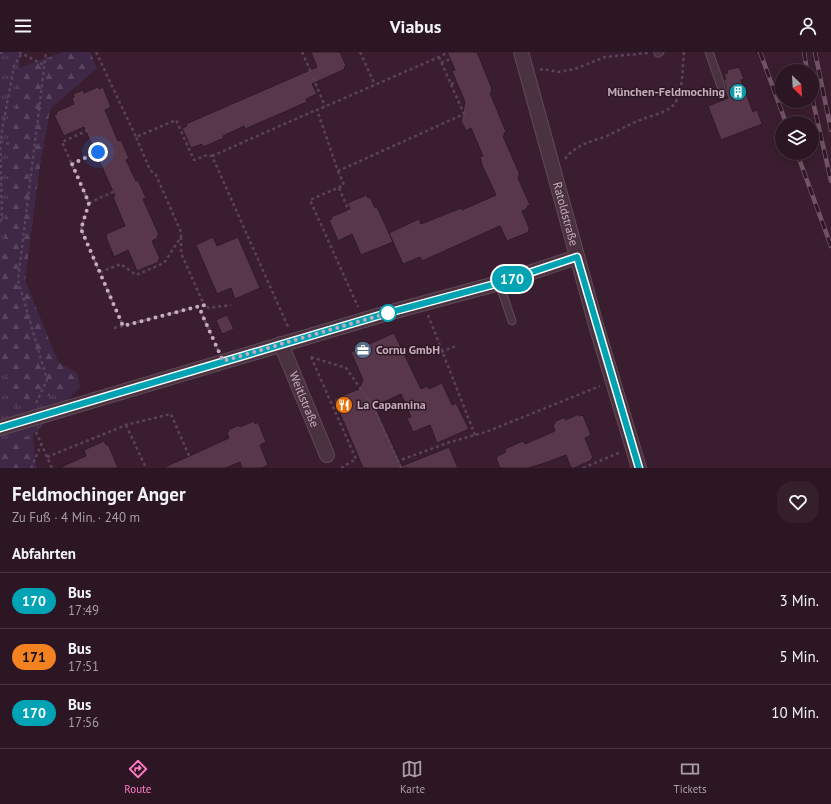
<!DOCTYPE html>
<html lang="de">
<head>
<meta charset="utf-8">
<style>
  :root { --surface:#2c1623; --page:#341f2b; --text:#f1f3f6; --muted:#a69fa6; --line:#483541; --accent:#ff79c3 }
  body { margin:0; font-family:"PT Sans",sans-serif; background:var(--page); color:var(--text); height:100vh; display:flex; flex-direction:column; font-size:15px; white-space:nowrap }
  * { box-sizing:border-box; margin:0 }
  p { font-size:13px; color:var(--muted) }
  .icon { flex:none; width:22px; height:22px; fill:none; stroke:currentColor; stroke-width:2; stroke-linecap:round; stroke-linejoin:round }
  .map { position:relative; height:416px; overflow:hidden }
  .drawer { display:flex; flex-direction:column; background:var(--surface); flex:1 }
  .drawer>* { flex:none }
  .badge { padding:0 8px; border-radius:13px; font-size:14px; line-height:26px }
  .needle { width:26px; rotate:155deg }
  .controls { position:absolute; left:775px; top:12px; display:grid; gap:8px }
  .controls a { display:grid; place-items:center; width:44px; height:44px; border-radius:50%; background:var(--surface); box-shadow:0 2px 10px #0003,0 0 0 1px var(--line); font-size:20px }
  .you { position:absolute; width:20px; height:20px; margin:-10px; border:3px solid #fff; border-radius:50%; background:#1a73e8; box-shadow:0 0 0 6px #1a73e833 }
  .map>.badge { position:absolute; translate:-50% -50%; box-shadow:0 0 0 2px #fff }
  h2 { padding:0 12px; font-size:15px; line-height:36px }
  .round { display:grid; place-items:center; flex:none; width:42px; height:42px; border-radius:16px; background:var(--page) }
  .summary { display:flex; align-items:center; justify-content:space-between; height:68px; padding:0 12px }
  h1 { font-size:19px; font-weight:700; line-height:30px }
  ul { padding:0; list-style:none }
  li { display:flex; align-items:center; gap:12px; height:56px; padding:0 12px; border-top:1px solid var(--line) }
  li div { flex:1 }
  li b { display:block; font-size:15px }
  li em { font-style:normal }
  li .badge { min-width:44px; font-weight:700; text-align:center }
  header { display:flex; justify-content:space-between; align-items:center; height:52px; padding:0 12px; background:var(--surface); font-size:18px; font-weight:700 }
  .tab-bar { display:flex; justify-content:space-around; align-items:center; height:56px; border-top:1px solid var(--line); background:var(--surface); font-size:11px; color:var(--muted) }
  .tab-bar a { display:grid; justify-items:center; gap:2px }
  .tab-bar .on { color:var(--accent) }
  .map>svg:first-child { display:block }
  .grass { fill:url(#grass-tufts) }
  .forest { fill:url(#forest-firs) }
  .building { fill:#58374a; stroke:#301a27 }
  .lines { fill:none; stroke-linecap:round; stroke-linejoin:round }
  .service-casing { stroke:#624a58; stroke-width:9 }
  .minor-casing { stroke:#624a58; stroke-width:16 }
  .path { stroke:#5a425b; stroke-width:2.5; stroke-dasharray:3 3; stroke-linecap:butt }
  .service { stroke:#4a3240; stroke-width:7 }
  .minor { stroke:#4a3240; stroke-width:14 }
  .rail-casing { stroke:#725365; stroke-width:4.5 }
  .rail { stroke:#2e1825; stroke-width:3; stroke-dasharray:9; stroke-linecap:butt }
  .line-casing { stroke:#fff; stroke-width:9 }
  .line { stroke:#00a3b4; stroke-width:6 }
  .walk { stroke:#c7acbb; stroke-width:4; stroke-dasharray:0 7.2 }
  .stop-dot { fill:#fff; stroke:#00a3b4; stroke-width:2 }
  .labels { text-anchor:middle; stroke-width:3; stroke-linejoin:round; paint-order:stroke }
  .poi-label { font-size:12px; font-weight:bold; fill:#c7acbb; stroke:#2e1825; text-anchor:start }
  .street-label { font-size:12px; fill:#c7acbb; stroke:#2e1825 }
</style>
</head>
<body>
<header><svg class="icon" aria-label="menu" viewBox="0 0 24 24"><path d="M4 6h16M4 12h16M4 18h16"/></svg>Viabus<svg class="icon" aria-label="person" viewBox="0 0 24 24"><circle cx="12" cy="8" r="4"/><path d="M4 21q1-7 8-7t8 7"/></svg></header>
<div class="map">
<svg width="831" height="416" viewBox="0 0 831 416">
  <defs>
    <pattern id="grass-tufts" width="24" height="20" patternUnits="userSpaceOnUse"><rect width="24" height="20" fill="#3f2846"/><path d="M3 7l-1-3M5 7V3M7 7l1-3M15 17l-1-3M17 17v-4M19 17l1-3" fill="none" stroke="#59445f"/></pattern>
    <pattern id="forest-firs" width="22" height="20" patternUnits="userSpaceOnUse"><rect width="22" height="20" fill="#3f2846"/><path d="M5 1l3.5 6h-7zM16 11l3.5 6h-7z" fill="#59445f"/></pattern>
  </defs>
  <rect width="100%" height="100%" fill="#3a1e2f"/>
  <path class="grass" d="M0 0H20L19 16 64 0H90L97 16 50 57 39 119 25 228 58 310 77 321 80 335 33 383 36 416H0Z"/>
  <path class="forest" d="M64 0H90L97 16 50 57 39 119 25 228 58 310 77 321 80 335 13 354 0 296V236L19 16Z
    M33 383 36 416H0V392Z"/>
  <path class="building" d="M311 0H340L346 14 344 15 345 17 312 32 317 42 306 47 307 50 245 77 244 74 223 84 224 86 203 95 202 92 191 96 182 76 187 74 186 72 317 15Z
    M447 0H477L492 37 491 38 492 40 490 41 506 80 504 81 505 83 503 84 520 123 518 124 519 126H518L530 153 527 154 528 156 522 159 530 178H528L529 180 507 189 500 174 422 209 420 205 403 212 389 181 419 167 421 172 461 156 462 158 496 143 482 113 480 105 483 104 471 76 466 79 461 69 465 50 452 19 455 18Z
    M739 15 744 27 741 28 753 60 757 58 762 72 721 88 708 54 728 46 724 38 726 35 724 28 726 27 724 22 728 21 727 18Z
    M98 35 99 37 103 35 111 55 105 58 118 89 121 88 129 106 126 108 136 129 138 128 146 146 143 147 159 183 157 184 158 186 152 189 160 207 158 208 159 210 137 219 128 198 114 205 106 185H107L106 182 125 174 113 145 115 144 84 75 64 84 54 63 57 62 56 60 74 52 72 46 74 45 73 42 83 38 84 41Z
    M367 143 368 146 370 145 375 156 377 155 393 190 361 203 352 182 338 189 329 168 332 167 331 165 350 157 347 151Z
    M213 185 217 194 238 185 260 236 235 247 231 236 217 242 196 193Z
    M227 263 234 277 222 282 216 268Z
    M394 281 421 337 427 334 429 337 442 331 452 353 456 351 469 377 437 391 430 373 413 380 407 366 411 365 401 342 375 354 402 414 449 395 458 416H363L334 347 359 337 363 328 351 300Z
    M579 362V364L583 363 591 383 585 386 593 406 591 407 592 408 574 416H571L566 403 545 411 528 416H500L496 406 498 405 497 404 506 400 505 397 523 389 525 392 555 379 553 373 555 372 554 370 565 365V368Z
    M254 369 255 372 258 370 266 390 260 393 268 413 262 416H242L240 410 226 416H163L229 386 227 381 229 379 228 378 239 373 240 375Z
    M104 389 106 393 108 392 118 416H59L86 404 84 398Z"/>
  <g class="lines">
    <defs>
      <path id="service" d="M709 0 721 34
        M658 1 660 0
        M499 231 512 269"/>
      <g id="minor">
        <path id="s1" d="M521 0 596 273 639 416"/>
        <path id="s2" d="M281 292 327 403"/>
        <path d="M0 376 384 262 499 231 577 205"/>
      </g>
    </defs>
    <use href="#service" class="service-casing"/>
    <use href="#minor" class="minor-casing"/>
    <path class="path" d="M19 0 44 13
      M96 0 136 85 176 68 194 108 207 103 212 104 289 277
      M302 0 311 20
      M360 0 375 33
      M0 1 4 0
      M439 5 464 62 338 119 317 58 439 5 447 1 446 0
      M441 11 452 6
      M540 18 543 17 558 20 575 17 605 5 648 1
      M313 26 325 54
      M451 32 457 30
      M88 78 62 90 89 151 81 177 123 274
      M0 89 2 161 0 173
      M9 92 0 89 14 14 22 1
      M212 104 316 58
      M565 107C576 92 591 90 607 84 619 78 630 72 643 67 653 63 669 60 675 51 684 36 682 16 684 0
      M72 112 98 100
      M338 119 344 133 310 148 358 255
      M339 136 351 164
      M89 151 115 139
      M181 185V201L204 253 201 260 218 298
      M100 220 121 212 136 223 164 211 181 185V180L156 123 150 118 136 85
      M428 263 475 383
      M114 276 204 253 209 256 231 253
      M441 300 456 294
      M311 305 346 316 372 353 398 409
      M311 305 356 407 341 416
      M36 351 47 328 18 228 46 0
      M126 373 146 416
      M36 380 52 416
      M47 405 126 373 171 362 190 406
      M31 416 41 393
      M401 416 398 409 450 390 486 380 600 334
      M583 416 621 400"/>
    <use href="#service" class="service"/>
    <use href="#minor" class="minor"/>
    <defs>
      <path id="rail" d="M760 0 786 71
        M804 0 807 19
        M815 0 831 78
        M812 45 831 129
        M797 101 831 194"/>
    </defs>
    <use href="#rail" class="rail-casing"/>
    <use href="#rail" class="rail"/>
  </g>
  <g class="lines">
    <defs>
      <path id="line" d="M0 376 384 262 499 231 577 205 639 416"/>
    </defs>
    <use href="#line" class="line-casing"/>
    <use href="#line" class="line"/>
    <path class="walk" d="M98 100 72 112 89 151 81 177 123 274 204 253 201 260 223 309 388 261"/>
  </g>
  <defs>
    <symbol id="building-disc" viewBox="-11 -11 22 22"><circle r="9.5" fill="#0f9aa8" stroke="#2e1825"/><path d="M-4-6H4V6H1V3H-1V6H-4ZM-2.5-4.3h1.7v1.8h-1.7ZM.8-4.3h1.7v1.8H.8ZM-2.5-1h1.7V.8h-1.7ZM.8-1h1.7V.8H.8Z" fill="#fff"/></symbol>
    <symbol id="office-disc" viewBox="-11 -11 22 22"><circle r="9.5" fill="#5c6f8a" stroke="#2e1825"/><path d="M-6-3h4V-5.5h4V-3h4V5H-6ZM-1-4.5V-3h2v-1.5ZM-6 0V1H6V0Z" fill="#fff"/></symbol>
    <symbol id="restaurant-disc" viewBox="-11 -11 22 22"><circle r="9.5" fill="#e8710a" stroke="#2e1825"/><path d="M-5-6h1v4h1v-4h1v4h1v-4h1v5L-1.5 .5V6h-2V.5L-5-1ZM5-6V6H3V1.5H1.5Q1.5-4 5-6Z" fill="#fff"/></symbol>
  </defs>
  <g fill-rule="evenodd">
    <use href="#building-disc" x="728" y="30" width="20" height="20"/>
    <use href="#office-disc" x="353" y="288" width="20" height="20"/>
    <use href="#restaurant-disc" x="334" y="343" width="20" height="20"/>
  </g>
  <circle class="stop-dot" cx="388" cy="261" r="8"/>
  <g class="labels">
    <g class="poi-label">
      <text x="725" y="44" text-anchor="end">München-Feldmoching</text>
      <text x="376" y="302">Cornu GmbH</text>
      <text x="357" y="357">La Capannina</text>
    </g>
    <g class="street-label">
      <text dy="4" stroke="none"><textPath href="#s1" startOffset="168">Ratoldstraße</textPath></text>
      <text dy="4" stroke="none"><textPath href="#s2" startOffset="60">Weitlstraße</textPath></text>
    </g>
  </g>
</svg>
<div class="controls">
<a><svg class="needle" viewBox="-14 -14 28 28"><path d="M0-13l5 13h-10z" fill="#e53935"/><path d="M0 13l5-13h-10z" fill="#a69fa6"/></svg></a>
<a><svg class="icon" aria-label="layers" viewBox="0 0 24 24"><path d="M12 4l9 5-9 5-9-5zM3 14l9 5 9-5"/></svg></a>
</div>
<div class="you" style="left:98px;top:100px"></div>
<b class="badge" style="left:512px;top:227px;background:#00a3b4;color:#fff">170</b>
</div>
<section class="drawer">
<div class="summary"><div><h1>Feldmochinger Anger</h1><p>Zu Fuß · 4 Min. · 240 m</p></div><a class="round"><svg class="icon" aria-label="heart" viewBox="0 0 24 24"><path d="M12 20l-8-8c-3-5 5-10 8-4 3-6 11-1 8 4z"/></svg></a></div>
<h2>Abfahrten</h2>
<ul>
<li><span class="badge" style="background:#00a3b4;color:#fff">170</span><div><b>Bus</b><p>17:49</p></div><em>3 Min.</em></li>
<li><span class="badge" style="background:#f58220;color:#111">171</span><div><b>Bus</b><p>17:51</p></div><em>5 Min.</em></li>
<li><span class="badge" style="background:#00a3b4;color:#fff">170</span><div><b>Bus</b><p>17:56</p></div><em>10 Min.</em></li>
</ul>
</section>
<nav class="tab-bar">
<a class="on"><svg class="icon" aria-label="directions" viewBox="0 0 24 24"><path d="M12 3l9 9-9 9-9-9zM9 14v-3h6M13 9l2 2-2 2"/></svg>Route</a>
<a><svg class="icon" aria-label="map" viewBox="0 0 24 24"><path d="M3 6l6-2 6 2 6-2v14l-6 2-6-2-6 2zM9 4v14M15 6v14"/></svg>Karte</a>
<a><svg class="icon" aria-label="tickets" viewBox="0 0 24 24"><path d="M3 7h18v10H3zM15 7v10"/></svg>Tickets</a>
</nav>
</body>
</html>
